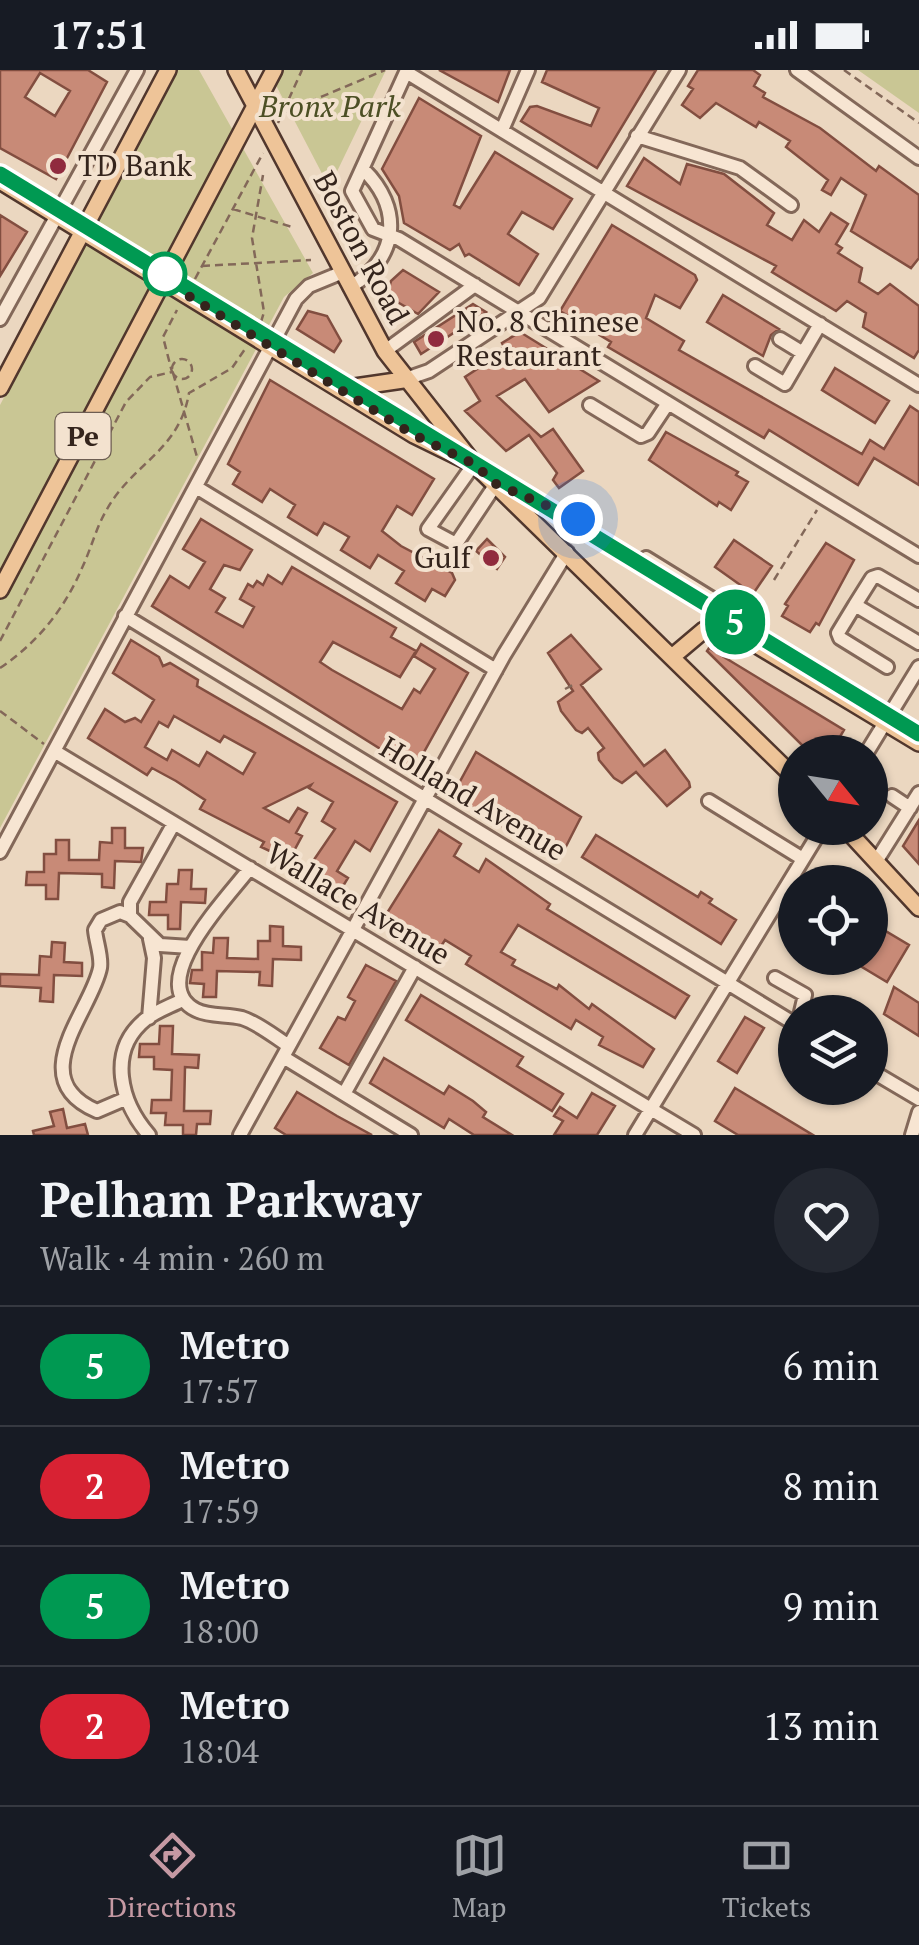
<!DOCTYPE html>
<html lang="en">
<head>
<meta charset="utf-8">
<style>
  :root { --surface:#171b24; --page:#242831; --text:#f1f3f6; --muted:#9ea1a6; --line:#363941; --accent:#c599a3 }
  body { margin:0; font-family:"PT Serif",serif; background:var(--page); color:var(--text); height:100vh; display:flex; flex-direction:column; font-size:38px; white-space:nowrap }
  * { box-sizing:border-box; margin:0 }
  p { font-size:32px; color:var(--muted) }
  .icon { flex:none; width:55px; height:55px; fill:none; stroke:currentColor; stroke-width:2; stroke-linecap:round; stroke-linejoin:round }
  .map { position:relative; height:1065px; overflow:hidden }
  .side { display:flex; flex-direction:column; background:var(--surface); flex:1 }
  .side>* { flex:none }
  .badge { padding:0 20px; border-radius:32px; font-size:35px; line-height:65px }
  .needle { width:65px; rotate:120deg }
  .controls { position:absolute; left:778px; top:665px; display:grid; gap:20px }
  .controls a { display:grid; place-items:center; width:110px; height:110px; border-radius:50%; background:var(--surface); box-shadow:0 2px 8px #0004; font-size:50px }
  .you { position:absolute; width:50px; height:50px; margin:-25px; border:8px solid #fff; border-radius:50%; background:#1a73e8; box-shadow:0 0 0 15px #1a73e833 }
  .map>.badge { position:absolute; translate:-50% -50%; box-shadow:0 0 0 5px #fff }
  .round { display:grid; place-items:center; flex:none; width:105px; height:105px; border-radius:52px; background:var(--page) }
  .head { display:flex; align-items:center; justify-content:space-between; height:170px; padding:0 40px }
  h1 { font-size:48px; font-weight:700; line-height:75px }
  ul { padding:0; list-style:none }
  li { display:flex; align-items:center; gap:30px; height:120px; padding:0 40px; border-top:2px solid var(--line) }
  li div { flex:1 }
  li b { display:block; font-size:38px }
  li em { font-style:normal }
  li .badge { min-width:110px; font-weight:700; text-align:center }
  .status { display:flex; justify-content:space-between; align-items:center; height:70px; padding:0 50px; background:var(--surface); direction:ltr }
  .status svg { height:28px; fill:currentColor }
  .tabs { display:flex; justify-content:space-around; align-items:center; height:140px; border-top:2px solid var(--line); background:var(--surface); font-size:28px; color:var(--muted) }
  .tabs a { display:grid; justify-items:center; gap:5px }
  .tabs .active { color:var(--accent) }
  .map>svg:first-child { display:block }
  .green { fill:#c9c694 }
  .building { fill:#c88a77; stroke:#824e40; stroke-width:2.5; fill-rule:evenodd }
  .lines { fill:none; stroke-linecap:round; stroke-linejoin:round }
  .minor-casing { stroke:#836859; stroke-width:18 }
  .major-casing { stroke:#51372d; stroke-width:20 }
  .path { stroke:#836859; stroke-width:2.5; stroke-dasharray:8 5; stroke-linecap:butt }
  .minor { stroke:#f7e5d2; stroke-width:12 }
  .major { stroke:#eec498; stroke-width:15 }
  .rail { stroke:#34241c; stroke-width:4; stroke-dasharray:18 18; stroke-linecap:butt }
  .line-casing { stroke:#fff; stroke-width:22 }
  .line { stroke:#009952; stroke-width:15 }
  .walk { stroke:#34241c; stroke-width:10; stroke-dasharray:0 18 }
  .poi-dot { fill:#902b3e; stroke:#f3e2cf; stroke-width:4 }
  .stop-dot { fill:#fff; stroke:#009952; stroke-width:5 }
  .labels { text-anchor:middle; stroke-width:8; stroke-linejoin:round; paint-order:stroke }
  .shield { fill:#f3e2cf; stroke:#6d5d52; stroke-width:2.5 }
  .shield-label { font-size:28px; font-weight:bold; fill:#34241c }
  .park-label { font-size:30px; font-style:italic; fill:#4c4f24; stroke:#f3e2cf }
  .poi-label { font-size:30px; fill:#34241c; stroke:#f3e2cf; text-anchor:start }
  .street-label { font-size:30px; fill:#34241c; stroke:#f3e2cf }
</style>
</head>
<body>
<div class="status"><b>17:51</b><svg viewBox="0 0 49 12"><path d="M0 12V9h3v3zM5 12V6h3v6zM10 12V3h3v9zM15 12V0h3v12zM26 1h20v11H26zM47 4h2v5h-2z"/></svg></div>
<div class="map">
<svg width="919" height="1065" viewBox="0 0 919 1065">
  <rect width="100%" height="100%" fill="#ebd7c0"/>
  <path class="green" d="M177 0H199L313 203 284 227 0 758V335Z
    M268 0H386L330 116 328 115Z
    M858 0H919V43Z"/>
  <path class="building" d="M0 0H88L107 12 56 109 0 78ZM40 3 70 21 55 46 25 27Z
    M439 0H510L498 32Z
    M547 0H656L597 98 521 51 530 37 537 36 591 56 599 38 542 12Z
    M698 0H753L760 5 754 16 765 23 763 27 820 58 876 101 879 96 919 125V188L911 198 851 161 866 125 841 108 831 125 822 120 828 110 786 77 790 71 759 52 756 57 716 33 700 48 682 35 693 19 688 16Z
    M419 28 481 66 454 135 460 138 495 82 572 129 553 159 522 142 508 164 538 184 519 215 469 184 465 186 459 174 450 180 404 153 399 126 382 99Z
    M644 88 680 114 687 94 724 104 774 143 767 155 792 170 804 150 819 162 831 143 848 154 836 174 842 178 838 183 862 198 859 212 878 224 890 214 919 236V280L914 288 863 257 866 243 847 231 836 241 772 202 776 196 627 116Z
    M0 145 27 162 0 206Z
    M612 155 695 205 697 210 680 238 655 225 646 248 684 271 679 280 862 384 870 370 884 379 910 336 919 342V415L874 388 858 415 769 360 764 368 608 277 611 272 560 241Z
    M403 200 439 222 418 244 387 226 391 211Z
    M723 225 779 259 771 265 763 286 707 252Z
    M473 234 486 242 421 284 414 272Z
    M308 241 327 246 341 271 334 282 297 259Z
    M520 262 599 311 549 342 525 309 497 326 541 367 553 359 583 401 559 418 553 410 557 403 529 365 506 381 465 341 480 331 465 307 494 288 492 285 504 277 502 273Z
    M835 298 889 331 875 353 822 320Z
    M270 310 434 409 412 445 397 436 382 461 401 476 452 503 455 510 445 526 432 519 425 531 396 513 404 501 378 485 370 498 341 480 349 467 332 457 324 453 317 465 288 447 295 435 284 428 270 419 262 432 233 414 240 402 228 394Z
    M666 362 738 402 736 405 748 412 731 440 719 432 717 436 649 390Z
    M201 449 252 480 240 500 224 495 210 519 225 528 216 542 243 557 254 537 240 529 248 514 253 517 257 511 263 515 268 505 282 514 292 497 396 558 391 567 416 581 400 607 333 572 320 592 332 600 402 639 414 619 420 623 435 599 414 586 421 574 468 603 414 700 152 536 170 506 189 518 205 492 183 479Z
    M487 469 505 487 497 499 476 481Z
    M734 470 772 496 753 524 715 497Z
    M826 473 854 490 819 555 816 553 810 562 782 546 788 536 785 534Z
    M571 565 601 599 581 615 644 696 665 680 689 712 690 717 667 736 636 702 622 713 614 708 599 690 598 683 604 678 588 658 582 663 576 660 561 641 558 632 573 621 548 583Z
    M131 570 159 587 163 596 170 593 198 610 197 616 397 732 370 781 355 771 337 801 348 808 340 821 307 800 335 759 322 751 333 732 309 718 311 715 264 738 289 752 298 738 307 743 296 763 302 766 289 790 261 777 264 772 200 739 205 730 176 711 152 698 147 705 88 668 105 639 125 652 135 648 141 652 154 630 113 603ZM174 646 220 672 224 666 255 683 243 704 207 682 199 696 172 680 167 690 145 677 159 652 168 657Z
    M709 578 844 660 831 682H809L707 581Z
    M476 682 581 747 559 790 452 726Z
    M919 750V794L903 776Z
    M112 758H125V778H143L141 792 115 791 114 818 102 817V804L59 803 58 829H46V815H26L27 802H44V784H56V770H69V790H99L100 772 112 773Z
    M439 760 461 774 454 786 479 802 486 789 550 834 547 839 689 926 675 948 518 855 501 882 515 890 512 895 557 919 559 915 589 939 592 934 654 979 643 997 599 975 603 967 576 950 571 959 466 894 471 886 445 870 438 881 382 851Z
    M596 765 698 827 701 822 712 829 709 833 736 850 721 874 582 787Z
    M179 800H192L191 819H206L205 833 181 832 180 859H168V845H149L150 832H166L167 814H178Z
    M870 838 885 848 879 857 909 875 887 912 847 888H870Z
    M270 856 283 857V876L301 877V890L273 889 272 916 259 915 260 902 217 901 216 927H203L204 914 190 913 192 900H202V882L213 883 214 868H228L227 888 258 889V871H270Z
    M52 872 65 873 64 892 82 893V906L54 905 53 932 40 931 41 918 0 916V904L39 905 40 886 51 887Z
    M366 895 396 911 349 995 320 978 338 947 345 950 355 931 348 927Z
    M894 917 919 933V966L884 944Z
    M421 925 523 987 517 996 563 1024 552 1041 406 950Z
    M745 947 764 958 737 1003 718 991Z
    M160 956H173L172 984 199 985 198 998 185 997 184 1041H211L210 1054H197L196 1065H183V1055H165L166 1043H151L152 1030H171L172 1000 154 999V987H139L140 974H159Z
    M384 988 444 1024 449 1016 473 1031 486 1042 483 1047 512 1065H474L449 1049 444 1058 370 1013Z
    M735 1018 813 1065H738L715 1051Z
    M297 1022 337 1046 372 1065H286L275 1058Z
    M592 1023 615 1036 597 1065H554L563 1051 554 1046 560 1037 577 1048Z
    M63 1039 67 1058 85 1054 88 1065H34L33 1061 54 1056 50 1042Z"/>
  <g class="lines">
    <defs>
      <path id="minor" d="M407 0 352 121 373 159 399 169 919 486
        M797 0 919 88
        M406 2 919 315
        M502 60 528 0
        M637 66 740 98 791 135
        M350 217C399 188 403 138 363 99
        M0 249 137 0
        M780 269 803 283
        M385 281 475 215
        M755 296 785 314 820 254
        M403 310 429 301 539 228 679 0
        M590 335 641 366 648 363 668 333
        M474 394 428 459 456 474 496 414
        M196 417 496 600
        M646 488 719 533 721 557
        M855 535 872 508 878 506 919 530
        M125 546 795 954
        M887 597 840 568 838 563 855 535 919 573
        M54 681 694 1065
        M867 682 919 597
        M892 726 910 738
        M709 731 803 789
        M174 753 130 832V846L160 875 190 877
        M0 782 296 229 309 216 343 202
        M877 790 919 723
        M250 798C229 826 143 913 196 940 210 947 227 944 242 948 258 953 275 967 289 976
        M775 908 805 925 801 942
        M149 948 154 888 150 869
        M283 987 411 1065
        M870 1000 919 1029
        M344 1024 415 897
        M125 1029 97 1041C22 1009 92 940 100 898 102 887 96 872 95 860L101 850 120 842 130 846
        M149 1065C121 1033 106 981 146 949 156 941 171 936 182 930
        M240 1065 504 585 567 482
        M635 1065 822 758
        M912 1065 919 1042"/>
      <path id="major" d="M236 0 385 281 474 394 795 708
        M0 111 414 365 465 390
        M0 318 168 0
        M341 319 403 310
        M0 520 274 0
        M672 587 704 560 730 559 919 673
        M845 758 919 838"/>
    </defs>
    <use href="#minor" class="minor-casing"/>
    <use href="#major" class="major-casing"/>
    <path class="path" d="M844 0 919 53
      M285 42 385 0
      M278 53 302 0
      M233 139 292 157
      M202 196 311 190
      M195 209 263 83
      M261 252 264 242 252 168 263 105
      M172 299a10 10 0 1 1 20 0a10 10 0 1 1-20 0Z
      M173 303 197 387
      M528 426 636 482
      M774 510 817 440
      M0 571 126 332 150 307 172 302 163 267 177 240
      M0 598C37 573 64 540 82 498 91 479 96 458 106 441 132 393 179 382 189 323L232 298 247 276
      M565 619 573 615
      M0 641 44 674"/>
    <use href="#minor" class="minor"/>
    <use href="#major" class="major"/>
    <path class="rail" d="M0 111 919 673"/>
  </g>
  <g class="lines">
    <defs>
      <path id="line" d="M0 104 919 664"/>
    </defs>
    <use href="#line" class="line-casing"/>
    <use href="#line" class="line"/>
    <path class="walk" d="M165 204 166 212 414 365 474 394 496 414 578 449"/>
  </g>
  <g class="poi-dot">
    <circle cx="58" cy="96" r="10"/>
    <circle cx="436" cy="269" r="10"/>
    <circle cx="491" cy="488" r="10"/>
  </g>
  <circle class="stop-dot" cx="165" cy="204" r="20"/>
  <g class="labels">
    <rect class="shield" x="55.5" y="343" width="55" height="46" rx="8"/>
    <g class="shield-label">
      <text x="83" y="376">Pe</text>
    </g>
    <g class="park-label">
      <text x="330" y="47">Bronx Park</text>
    </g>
    <g class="poi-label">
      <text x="78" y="106">TD Bank</text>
      <text x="456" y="262">No. 8 Chinese<tspan x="456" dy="34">Restaurant</tspan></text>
      <text x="471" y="498" text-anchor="end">Gulf</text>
    </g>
    <g class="street-label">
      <text transform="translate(361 178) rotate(62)" y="10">Boston Road</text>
      <text transform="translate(473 729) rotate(31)" y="10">Holland Avenue</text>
      <text transform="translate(358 834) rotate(31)" y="10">Wallace Avenue</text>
    </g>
  </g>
</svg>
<div class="controls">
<a><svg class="needle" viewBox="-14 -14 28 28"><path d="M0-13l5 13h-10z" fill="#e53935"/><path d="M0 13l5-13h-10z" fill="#9ea1a6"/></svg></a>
<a><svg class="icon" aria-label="locate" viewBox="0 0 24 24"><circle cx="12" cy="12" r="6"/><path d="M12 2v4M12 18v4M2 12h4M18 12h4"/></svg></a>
<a><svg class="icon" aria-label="layers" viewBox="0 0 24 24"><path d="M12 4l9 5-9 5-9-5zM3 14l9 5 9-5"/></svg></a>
</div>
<div class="you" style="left:578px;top:449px"></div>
<b class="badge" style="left:735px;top:552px;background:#009952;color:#fff">5</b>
</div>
<section class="side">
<div class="head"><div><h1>Pelham Parkway</h1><p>Walk · 4 min · 260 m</p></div><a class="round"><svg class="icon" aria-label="heart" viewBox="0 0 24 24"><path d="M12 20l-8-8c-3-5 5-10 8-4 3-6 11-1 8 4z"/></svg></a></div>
<ul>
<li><span class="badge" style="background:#009952;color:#fff">5</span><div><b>Metro</b><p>17:57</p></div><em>6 min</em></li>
<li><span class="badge" style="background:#d82233;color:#fff">2</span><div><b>Metro</b><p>17:59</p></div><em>8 min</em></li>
<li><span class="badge" style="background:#009952;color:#fff">5</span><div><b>Metro</b><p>18:00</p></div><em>9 min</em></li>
<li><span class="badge" style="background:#d82233;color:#fff">2</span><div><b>Metro</b><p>18:04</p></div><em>13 min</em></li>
</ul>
</section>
<nav class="tabs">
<a class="active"><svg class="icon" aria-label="directions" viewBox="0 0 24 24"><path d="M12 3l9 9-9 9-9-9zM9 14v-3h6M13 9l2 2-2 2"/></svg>Directions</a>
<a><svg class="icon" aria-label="map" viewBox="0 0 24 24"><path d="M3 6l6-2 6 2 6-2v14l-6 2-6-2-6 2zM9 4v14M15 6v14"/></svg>Map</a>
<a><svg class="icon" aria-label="tickets" viewBox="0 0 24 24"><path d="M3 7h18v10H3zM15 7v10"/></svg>Tickets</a>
</nav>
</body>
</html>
